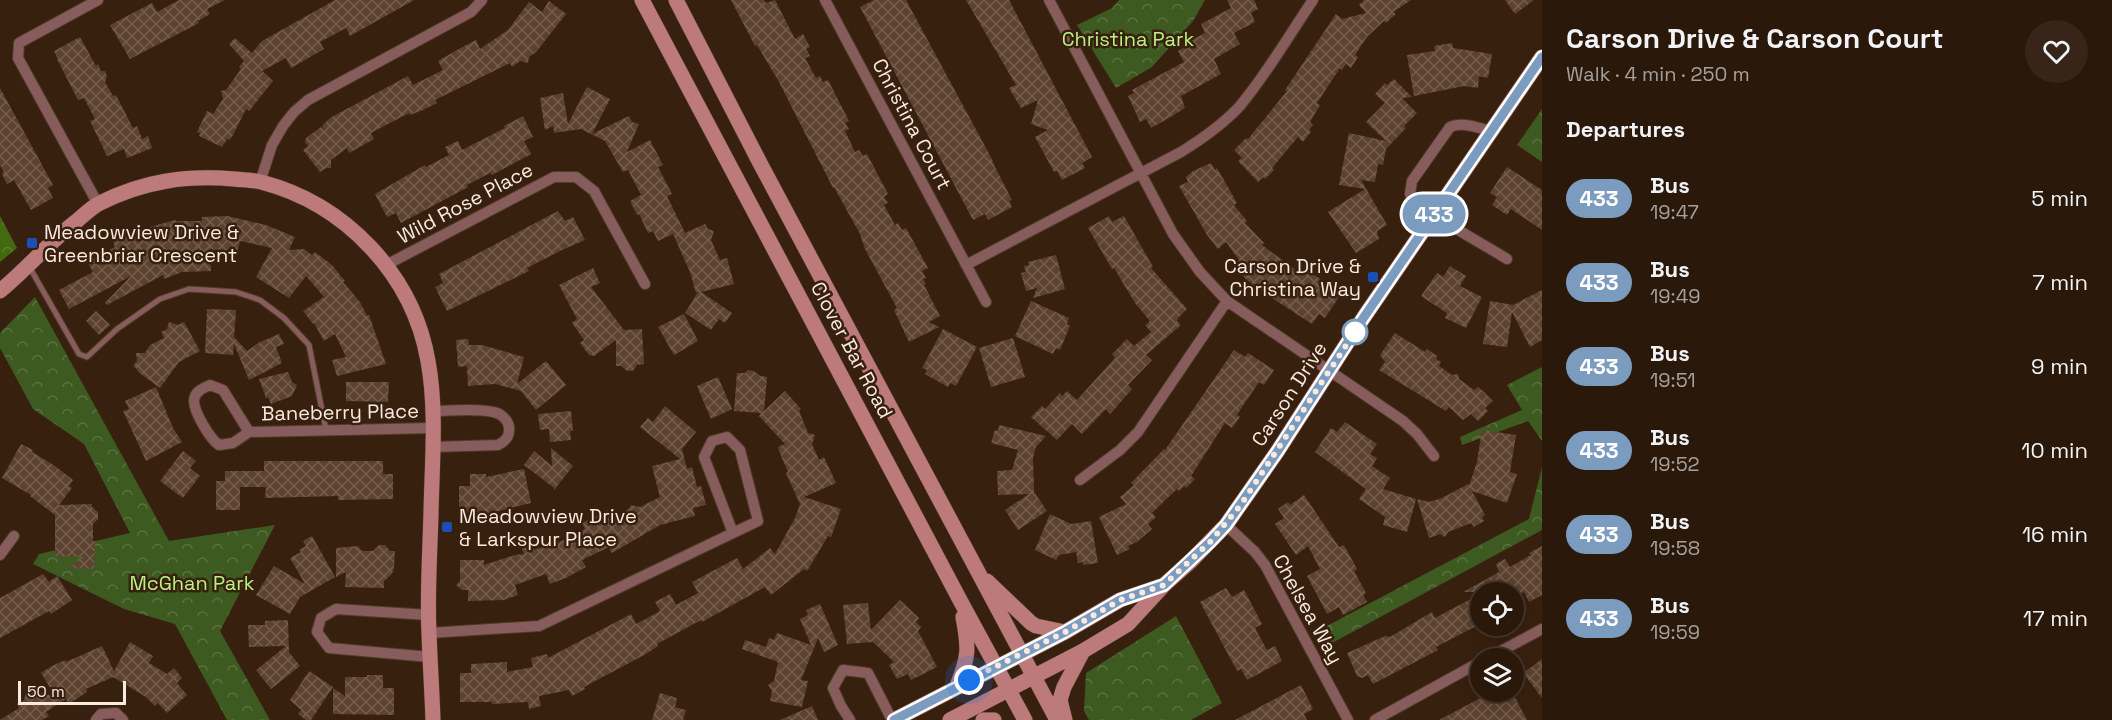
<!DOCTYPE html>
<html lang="en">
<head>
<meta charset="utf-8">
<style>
  :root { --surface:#2a180a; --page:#362518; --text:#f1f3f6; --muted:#a5a09c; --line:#46372b }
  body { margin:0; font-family:"Space Grotesk",sans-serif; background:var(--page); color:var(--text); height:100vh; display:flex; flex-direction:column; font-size:22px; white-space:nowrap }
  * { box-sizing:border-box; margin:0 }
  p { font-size:20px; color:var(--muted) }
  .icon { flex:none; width:33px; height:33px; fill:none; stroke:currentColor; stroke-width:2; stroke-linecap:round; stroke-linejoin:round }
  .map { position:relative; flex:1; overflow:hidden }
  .side { display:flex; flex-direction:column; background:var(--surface); width:570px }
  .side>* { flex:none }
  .badge { padding:0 12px; border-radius:20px; font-size:21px; line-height:39px }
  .buttons { position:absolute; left:1470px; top:582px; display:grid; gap:12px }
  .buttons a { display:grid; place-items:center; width:54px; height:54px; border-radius:50%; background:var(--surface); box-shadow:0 3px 15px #0003,0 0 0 2px var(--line); font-size:30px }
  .scale { position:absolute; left:18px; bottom:15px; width:108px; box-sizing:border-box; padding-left:6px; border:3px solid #fae9de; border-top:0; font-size:16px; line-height:21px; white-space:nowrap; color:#fae9de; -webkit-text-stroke:4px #38200e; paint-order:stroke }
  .you { position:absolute; width:30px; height:30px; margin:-15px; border:4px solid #fff; border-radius:50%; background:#1a73e8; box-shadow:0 0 0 9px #1a73e833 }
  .map>.badge { position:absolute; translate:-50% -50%; box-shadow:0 0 0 3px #fff }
  h2 { padding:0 24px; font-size:22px; line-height:54px }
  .round { display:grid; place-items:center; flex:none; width:63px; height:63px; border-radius:32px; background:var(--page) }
  .headline { display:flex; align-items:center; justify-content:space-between; height:102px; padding:0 24px }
  h1 { font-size:28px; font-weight:700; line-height:45px }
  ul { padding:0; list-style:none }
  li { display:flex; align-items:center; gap:18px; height:84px; padding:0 24px }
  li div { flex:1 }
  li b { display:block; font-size:22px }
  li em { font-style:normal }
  li .badge { min-width:66px; font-weight:700; text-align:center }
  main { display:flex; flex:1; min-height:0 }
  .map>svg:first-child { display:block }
  .forest { fill:url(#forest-crowns) }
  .park { fill:url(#park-crowns) }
  .building { fill:url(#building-cross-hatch) }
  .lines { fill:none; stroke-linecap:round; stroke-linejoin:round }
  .lane-casing { stroke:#533c2b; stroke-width:7 }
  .street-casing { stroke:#533c2b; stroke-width:12 }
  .secondary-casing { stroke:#533c2b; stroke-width:16 }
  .lane { stroke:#865d5c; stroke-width:5 }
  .street { stroke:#865d5c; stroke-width:10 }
  .secondary { stroke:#bc7a7a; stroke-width:15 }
  .line-casing { stroke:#fff; stroke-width:14 }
  .line { stroke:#7b9bbf; stroke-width:9 }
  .walk { stroke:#fae9de; stroke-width:6; stroke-dasharray:0 10.8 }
  .transit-dot { fill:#1a4fb4; stroke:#38200e; stroke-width:2 }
  .stop-dot { fill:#fff; stroke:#7b9bbf; stroke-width:3 }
  .labels { text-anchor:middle; stroke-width:5; stroke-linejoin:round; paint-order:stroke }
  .park-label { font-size:20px; fill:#b8f283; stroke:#38200e }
  .street-label { font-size:20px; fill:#fae9de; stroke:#38200e }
  .poi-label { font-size:20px; fill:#fae9de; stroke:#38200e; text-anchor:start }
</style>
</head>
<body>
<main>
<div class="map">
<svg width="1542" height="720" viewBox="0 0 1542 720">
  <defs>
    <pattern id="forest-crowns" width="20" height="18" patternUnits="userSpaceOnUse" patternTransform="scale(1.5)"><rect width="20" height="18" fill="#426a10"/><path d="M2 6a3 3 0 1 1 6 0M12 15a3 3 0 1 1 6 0" fill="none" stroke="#5e7f32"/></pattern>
    <pattern id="park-crowns" width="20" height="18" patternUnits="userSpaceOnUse" patternTransform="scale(1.5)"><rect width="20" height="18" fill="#3d5a21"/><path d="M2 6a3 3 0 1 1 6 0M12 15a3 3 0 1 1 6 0" fill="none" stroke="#5a7241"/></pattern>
    <pattern id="building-cross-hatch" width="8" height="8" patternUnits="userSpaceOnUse" patternTransform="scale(1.5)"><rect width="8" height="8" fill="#5c422f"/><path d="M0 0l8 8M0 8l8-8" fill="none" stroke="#745d4d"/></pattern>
  </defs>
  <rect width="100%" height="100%" fill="#38200e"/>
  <path class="forest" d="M0 216 17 248 0 262Z"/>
  <path class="park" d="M1119 0H1205L1193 21 1152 67 1116 88 1077 25 1112 8Z
    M1542 109V162L1517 145Z
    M35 297 169 541 275 525 220 631 270 720H227L175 624 124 609 33 564 39 554 130 533 84 444 33 409 0 348V333Z
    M1542 367V441L1528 421 1462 445 1460 437 1522 410 1507 385Z
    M1542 467V530L1332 643 1323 628 1529 519Z
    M1176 616 1222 703 1191 720H1089L1084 711 1086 673Z"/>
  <path class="building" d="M179 0H225L207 9 210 14 198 21 199 23 130 59 110 25 152 3 157 12Z
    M335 0H414L350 36 346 28 320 42 324 49 291 68 286 58 262 71 273 81 249 111 246 109 232 137 229 140 227 139 222 147 199 136 200 133 197 132 207 111 213 114 223 99 221 91 226 90 241 69 239 67 244 61 229 44 235 38 252 53 262 41Z
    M731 0H764L766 3 775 0 795 39 803 34 810 47 806 49 810 56 805 58 816 78 820 76 823 82 828 80 849 121 845 123 849 129 845 131 855 152 859 150 863 156 867 154 888 194 884 197 888 203 884 205 895 225 898 223 902 230 906 228 928 268 922 271 926 278 923 279 926 284 924 285 940 316 929 322 939 327 909 342 894 310 897 308 865 249 860 234 834 187 833 188 779 82 757 45 755 46Z
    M874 0H906L993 161H992L1012 200 1009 201 1012 207 988 220 985 214 973 220 860 7Z
    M966 0H1009L1092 157 1082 163 1085 168 1062 180 1057 171 1054 172 1035 137 1048 130 1031 124 1038 100 1021 108 1009 88 1016 85Z
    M1227 0H1254L1258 9 1251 13 1255 22 1234 33 1240 44 1214 59 1221 74 1181 96 1185 108 1169 118 1151 128 1146 119 1140 122 1128 96 1134 93 1132 90 1184 62 1178 51 1183 48 1182 45 1205 33 1201 24 1231 8Z
    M1364 0H1411L1393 12 1396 14 1386 23 1384 21 1367 37 1355 55 1358 57 1351 68 1346 64 1342 70 1340 68 1317 103 1320 105 1310 122 1313 125 1309 130 1311 132 1303 142 1298 137 1272 168 1274 170 1265 179 1263 177 1258 182 1238 161 1242 158 1234 150 1246 138 1248 139 1287 91 1285 90 1336 14 1342 19 1366 13 1359 5Z
    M1505 0H1534L1515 14Z
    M549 1 566 14 536 52 529 57 528 63 520 61 512 67 510 63 435 100 437 103 423 110 410 115 409 113 371 133 374 139 349 153 347 148 331 160V168H326L320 172 303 150 308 146 305 142 306 138 321 127 324 130 322 126 330 118 408 76 413 85 443 70 438 61 457 50 476 40 480 49 508 30 529 2 542 12Z
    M80 37 96 66 98 64 101 71H105L107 76 105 82 113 96 116 95 133 128 137 126 142 139 148 136 152 148 127 158 124 149 107 156 90 121 95 119 84 98 78 100 57 59H58L54 51Z
    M1452 43 1453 48 1492 54 1488 78 1479 76 1478 88 1464 86 1414 96 1407 55 1435 51 1434 46Z
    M1394 79 1412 97 1402 98 1417 113 1404 126 1406 128 1386 149 1383 165 1378 164 1375 182 1361 180 1387 225 1377 231 1379 239 1356 253 1328 212 1365 189 1339 185 1349 133 1386 141 1366 122 1385 103 1375 94 1385 83 1387 85Z
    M587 87 610 99 592 134 629 116 632 122 639 124 627 152 650 140 663 165 658 167 672 194 667 196 685 233 705 224 708 229 714 231 711 240 720 260 727 258 734 284 701 292 732 313 725 323 719 319 711 330 685 313 698 292 696 293 690 272 673 234 658 241 653 231 648 233 639 214 637 215 630 201 641 195 628 170 623 172 605 141 581 129 554 133 553 126 545 130 540 98 563 93 568 124Z
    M0 88 53 185 48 188 53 198 31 210 14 180 7 184 2 174 4 172 0 165Z
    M523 116 533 137 524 141 531 154 492 175 490 173 467 185 468 187 401 223 396 213 387 217 375 194 425 165 426 167 449 155 445 147 458 141 462 150 505 128 504 126Z
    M1211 163 1215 170 1217 168 1237 203 1234 205 1247 221 1245 223 1264 243 1262 245 1297 271 1299 268 1304 272 1306 269 1341 294 1325 318 1319 314 1312 324 1269 296 1247 280 1233 266 1239 260 1226 242 1218 249 1207 235 1179 186 1188 182 1186 177 1193 171Z
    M1507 167 1542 190V230L1511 209 1507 215 1492 205 1497 197 1490 193Z
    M558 211 565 221 573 217 585 240 562 250 527 268 529 271 447 311 435 287 443 283 439 274Z
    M227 216 266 225 295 237 289 250 304 249 312 255 315 252 332 265 345 281 343 282 360 302 367 316 369 315 386 364 337 376 332 360 346 357 335 334 324 341 314 323 313 324 303 311 324 297 306 276 289 298 256 277 272 248 240 241 237 254 210 249 211 271 182 272 164 279 163 275 107 305 105 303 131 276 69 309 59 290 93 272 87 262 115 247 113 242 150 227 175 220 176 221H202V217Z
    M1109 216 1112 222 1124 216 1153 267 1151 268 1187 309 1178 318 1177 321 1181 325 1146 355 1152 360 1128 385 1132 389 1110 414 1106 409 1082 434 1072 424 1057 440 1031 417 1042 406 1045 409 1060 393 1062 396 1067 391 1077 400 1115 358 1112 354 1127 339 1134 346 1151 332 1145 325 1150 321 1135 303 1114 268 1112 269 1088 228Z
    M1056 255 1065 289 1033 298 1037 288 1026 291 1021 273 1026 272 1024 266 1029 265 1028 262Z
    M1450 266 1466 276 1460 286 1482 297 1466 328 1445 318 1447 313 1421 296 1437 273 1443 277Z
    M593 268 600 283 591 287 624 330 642 329 644 364 637 365 633 371H627L621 366H616V340L594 356 589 355 580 343 584 340 572 323 577 319 559 285Z
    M1542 290V340L1530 347 1512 312 1507 347 1483 344 1490 301 1513 305Z
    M1031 301 1069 318 1067 324 1070 326 1060 350 1056 348 1053 354 1015 336Z
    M207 309 236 310 234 337 247 351 260 342 279 334 284 344 276 347 282 363 249 380 234 344 233 355 205 353Z
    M96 311 110 325 99 335 86 321Z
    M684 314 698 341 674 355 658 327Z
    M169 322 178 325 184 322 200 351 179 362 160 388 137 371 138 370 133 366 137 361 136 353H145L150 345 164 338 161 332 167 329Z
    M943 329 977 347 956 386 950 383 948 387 925 374 927 370 922 368Z
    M1395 333 1425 352 1427 349 1437 356 1436 359 1441 362 1439 366 1452 375 1458 374 1459 379 1474 390 1478 387 1484 392 1493 401 1485 408 1488 411 1478 421 1471 414 1463 420 1449 407 1446 411 1379 370 1385 362 1380 355Z
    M1013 338 1025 377 991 387 979 348Z
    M468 339 469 345H482L524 357 517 384 546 361 566 385 536 410 521 391 495 384 468 386 467 366 458 367 456 340Z
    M1234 350 1245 357 1248 353 1274 370 1264 385 1259 382 1240 410 1237 415 1240 417 1232 428 1225 423 1191 476 1195 479 1186 488 1184 486 1179 491 1177 489 1152 513 1156 517 1148 524 1152 529 1137 542 1128 546 1130 549 1117 555 1099 517 1126 504 1120 497 1134 485 1131 483 1164 449 1165 450Z
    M748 370 754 371 760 376 767 377 764 411 785 391 801 409 799 411 808 433 815 435 812 444 819 460 824 457 836 483 804 497 841 509 831 537 828 536 807 571 804 569 771 595 765 587 702 622 701 620 657 644 658 646 646 654 584 687 585 689 572 696 569 690 539 696 541 706 529 709 528 702 492 704V702H460V673H471V664L507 662V672L533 667 531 658 547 654 548 658 631 614 636 624 660 611 655 602 670 594 676 605 698 593 692 582 737 558 743 569 770 548 775 554 795 518 800 504 786 473 788 472 779 451 778 447 785 444 759 416 761 413 734 411 737 373H745Z
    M288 372 292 382 297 385 292 396 271 404 268 397 266 398 259 379Z
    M718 377 732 409 711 419 697 386Z
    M346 382H389L388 402 346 401Z
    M156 387 173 428 182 442 146 461 123 411 129 409 125 401Z
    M665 406 696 432 682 449 687 469 692 467 697 487 701 486 706 505 693 508 695 516 660 525 612 553 609 547 582 560 586 567 566 578 550 584 546 574 515 585 518 595 504 600 468 601V590H462L456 585 460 581V560H484V565L515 555 524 554 521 547 532 543 534 550 547 545 548 548 585 529 582 523 608 510 612 518 629 509 631 505 640 507 660 497 652 466 680 459 640 427 648 418 653 422Z
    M571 411 573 431H570L571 440 550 442 549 429 540 430 538 414Z
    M1345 422 1377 444 1370 454 1377 458 1372 466 1390 478 1383 489 1416 499 1407 532 1383 525 1385 517 1359 499 1366 489 1315 452 1331 428 1337 432Z
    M999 425 1046 436 1036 447 1033 457 1034 492 1047 511 1018 530 1005 510 1029 494 998 495 997 471 1012 470 1018 450 991 443 995 430 998 431Z
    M1482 430 1516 435 1510 472 1517 474 1507 503 1472 491 1485 515 1482 517 1484 521 1474 527 1471 523 1448 532 1445 537 1440 534 1429 538 1417 499 1429 502 1442 498 1468 484 1469 486 1477 462Z
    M21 444 33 450 32 452 55 466 73 480 69 486 72 488 59 505 92 504V507L98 512V519L93 524V541H95L94 569 69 568 84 557 55 556V515L30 496 31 495 2 478Z
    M551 448 573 466 554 490V488L524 465 534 451 552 466Z
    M183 451 196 461 190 468 200 476 183 498 160 481Z
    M264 461H383V474H393V499L338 500V496L265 498 266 487H240V510H216V481H225V471H264Z
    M524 469 531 503 486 514H459V486H470V474H486V477Z
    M1304 495 1339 547 1344 545 1357 569 1354 571 1366 593 1363 595 1367 602 1343 615 1339 607 1327 614 1307 576 1320 569 1308 546 1296 555 1275 524 1284 518 1278 509 1288 502 1290 505Z
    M1050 514 1071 524 1091 521 1098 563 1083 565V562L1078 563 1076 552 1059 555 1056 560 1035 550Z
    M312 536 335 577 300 597 290 614 256 595 274 566 305 584 290 558 301 552 299 550 306 546 303 541Z
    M379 545H385L390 551H395L394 568 392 574 384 581V588L345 587 346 572 336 577V548L358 546 362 551H373Z
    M1542 546V595L1529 602 1524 592 1514 597V592H1463L1499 572 1496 564 1505 559 1510 567 1531 555 1529 553Z
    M43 574 49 582 57 576 72 600 51 614 49 611 0 638V598Z
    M1226 588 1232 597 1244 590 1262 624 1255 628 1267 650 1275 646 1282 661 1247 680 1241 669 1237 671 1200 602Z
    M1480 594V624L1436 647 1438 650 1373 684 1368 675 1362 678 1357 676 1347 653 1385 636 1390 637 1432 612 1435 618Z
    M900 600 919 618 916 622 921 627 918 631 937 667 911 680 908 674 897 679 889 665 894 662 873 642 847 644 843 605 868 603 871 630Z
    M820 604 838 645 824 652 818 638 801 680 808 681 802 707 770 701 772 691 768 685 774 681 778 662 742 649 745 640 766 647 769 638 774 640 777 633 811 645 800 619 808 615 806 610Z
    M288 620 289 652 300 666 271 689 256 670 286 646 249 647 248 625H265V621Z
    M130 642 153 656 149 663 167 674 174 668 182 678 177 683 187 695 167 713 158 703 155 706 146 697 113 677 86 689 87 692 69 704 66 699 46 712 49 716 42 720H0L19 708 17 704 24 700 26 693 31 690 56 697 41 673 52 666 65 660 66 662 102 646 114 671Z
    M1542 659V698L1523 673Z
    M309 671 333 687 311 720H306L298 714 301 710 290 700Z
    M367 675H383V688H394V715L333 714V688L345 696V677H367Z
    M1301 685 1313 709 1304 714 1307 720H1235Z
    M1492 692H1512L1527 720H1439Z
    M660 693 677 698 675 707 686 710 683 720H652Z
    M812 706 818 720H780Z"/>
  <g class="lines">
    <defs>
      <path id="lane" d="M30 268 79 354 87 357 117 329 160 299 189 289 236 292 260 300 284 318 309 345 326 430"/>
      <path id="street" d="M98 0 19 43 18 58 98 204
        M825 0 986 302
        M1049 0 1173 234 1200 272 1227 301 1403 421 1417 434 1434 456
        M1491 131C1478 128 1462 121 1450 127L1412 181 1410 194C1423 212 1485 245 1507 259
        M260 182 272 145 283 126 294 112 308 100 471 12 482 0
        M386 265 554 177H576L594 191 645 284
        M966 265 1181 152C1202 139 1222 125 1239 107 1267 74 1289 35 1313 0
        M249 432 223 390 210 385C203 388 194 392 194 401 194 412 210 439 219 445L233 443 249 432 432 428
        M432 447 498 445C506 441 510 436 509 427 508 420 501 413 493 412 474 408 451 411 432 411
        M1080 480 1120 450 1138 432 1227 301
        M1226 525 1255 552 1265 565 1348 720
        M0 555 14 536
        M429 615 336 609 321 618 317 632 329 648 430 657
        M429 633 539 626 758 521 740 450 727 437 712 441 704 457 733 533
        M1488 658 1542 629
        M96 720 101 714 116 713 123 720
        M850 720 841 706 833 688 843 670 868 673 892 720
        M1375 720 1480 662"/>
      <path id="secondary" d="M642 0 961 602 1025 720
        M676 0 761 165 1057 720
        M0 291C27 269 50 241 78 220 85 214 92 207 100 203 144 181 186 175 234 179 243 180 253 180 261 182 346 204 413 275 428 361 437 410 432 463 431 513 430 553 427 593 429 633 430 662 432 691 433 720
        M987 581 1031 623 1036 626 1065 632
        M957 686C969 656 969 649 963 617
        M894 720 1065 632 1120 600 1161 586
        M950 720 1083 651 1128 624 1164 585 1190 562 1226 525 1277 452 1364 317 1542 57
        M983 720H994
        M1065 720 1060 700 1064 687 1083 651"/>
    </defs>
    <use href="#lane" class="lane-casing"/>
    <use href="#street" class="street-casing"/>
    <use href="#secondary" class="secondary-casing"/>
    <use href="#lane" class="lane"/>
    <use href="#street" class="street"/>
    <use href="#secondary" class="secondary"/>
  </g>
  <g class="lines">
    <defs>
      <path id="line" d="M894 720 1065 632 1120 600 1164 585 1210 542 1226 525 1277 452 1364 317 1542 57"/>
    </defs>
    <use href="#line" class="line-casing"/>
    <use href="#line" class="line"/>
    <path class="walk" d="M969 680 1065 632 1120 600 1164 585 1210 542 1240 506 1355 332"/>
  </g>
  <g class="transit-dot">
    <rect x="26" y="237" width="12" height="12" rx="3"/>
    <rect x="1367" y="271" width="12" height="12" rx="3"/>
    <rect x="441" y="521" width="12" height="12" rx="3"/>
  </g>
  <circle class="stop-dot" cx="1355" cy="332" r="12"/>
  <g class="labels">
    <g class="park-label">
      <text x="1128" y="46">Christina Park</text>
      <text x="192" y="590">McGhan Park</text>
    </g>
    <g class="street-label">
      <text transform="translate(912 124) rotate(62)" y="7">Christina Court</text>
      <text transform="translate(465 203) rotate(-28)" y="7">Wild Rose Place</text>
      <text transform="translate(852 350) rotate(62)" y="7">Clover Bar Road</text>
      <text transform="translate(1289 394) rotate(-57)" y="7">Carson Drive</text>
      <text transform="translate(340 412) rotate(-1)" y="7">Baneberry Place</text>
      <text transform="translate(1308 609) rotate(61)" y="7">Chelsea Way</text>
    </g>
    <g class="poi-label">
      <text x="44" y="239">Meadowview Drive &amp;<tspan x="44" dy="23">Greenbriar Crescent</tspan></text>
      <text x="1361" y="273" text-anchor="end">Carson Drive &amp;<tspan x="1361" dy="23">Christina Way</tspan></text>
      <text x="459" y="523">Meadowview Drive<tspan x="459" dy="23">&amp; Larkspur Place</tspan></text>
    </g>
  </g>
</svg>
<div class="buttons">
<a><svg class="icon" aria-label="locate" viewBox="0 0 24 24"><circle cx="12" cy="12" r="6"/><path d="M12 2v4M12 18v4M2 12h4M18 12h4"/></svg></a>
<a><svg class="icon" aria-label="layers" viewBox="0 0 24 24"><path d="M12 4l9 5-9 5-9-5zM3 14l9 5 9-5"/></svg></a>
</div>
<div class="scale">50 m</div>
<div class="you" style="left:969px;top:680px"></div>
<b class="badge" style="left:1434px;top:214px;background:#7b9bbf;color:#fff">433</b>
</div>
<section class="side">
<div class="headline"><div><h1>Carson Drive &amp; Carson Court</h1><p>Walk · 4 min · 250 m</p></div><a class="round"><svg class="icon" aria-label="heart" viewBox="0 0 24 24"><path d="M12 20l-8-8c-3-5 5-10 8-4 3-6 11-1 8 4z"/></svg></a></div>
<h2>Departures</h2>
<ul>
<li><span class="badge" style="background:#7b9bbf;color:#fff">433</span><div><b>Bus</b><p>19:47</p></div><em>5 min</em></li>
<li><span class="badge" style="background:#7b9bbf;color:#fff">433</span><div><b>Bus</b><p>19:49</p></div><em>7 min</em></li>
<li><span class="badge" style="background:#7b9bbf;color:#fff">433</span><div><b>Bus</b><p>19:51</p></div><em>9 min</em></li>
<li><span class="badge" style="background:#7b9bbf;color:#fff">433</span><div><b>Bus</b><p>19:52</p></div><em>10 min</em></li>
<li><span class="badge" style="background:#7b9bbf;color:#fff">433</span><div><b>Bus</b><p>19:58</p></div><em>16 min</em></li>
<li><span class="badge" style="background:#7b9bbf;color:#fff">433</span><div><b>Bus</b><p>19:59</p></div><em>17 min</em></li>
</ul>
</section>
</main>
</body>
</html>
